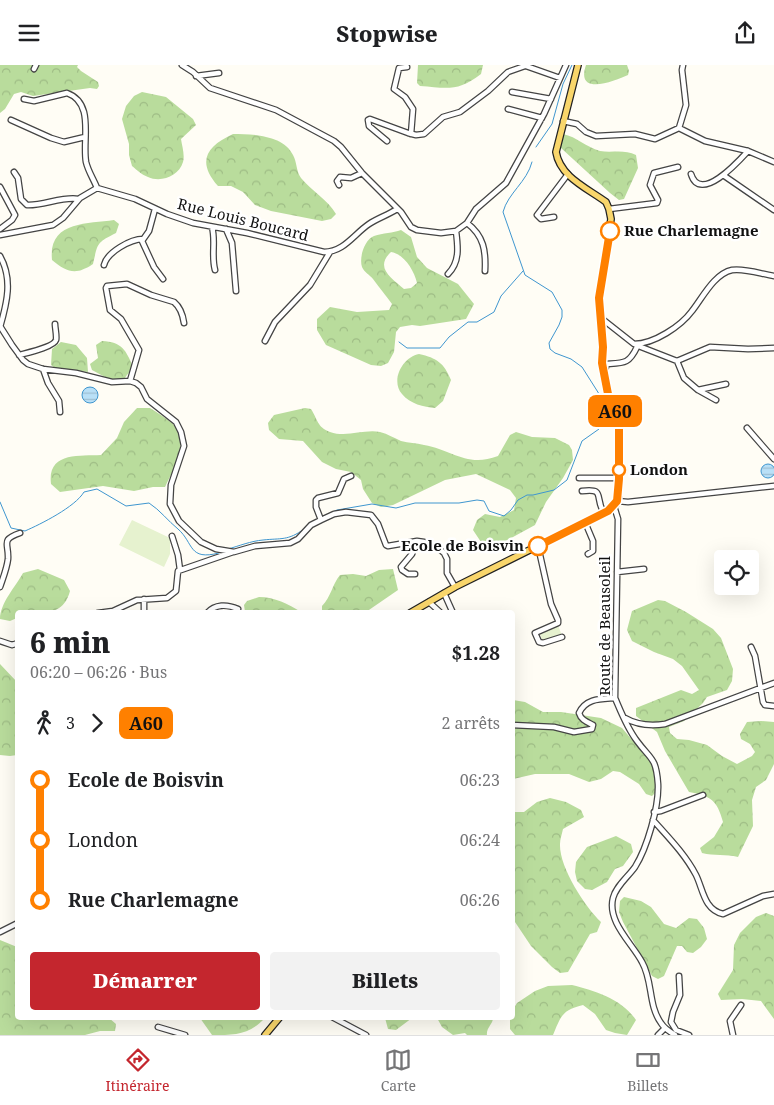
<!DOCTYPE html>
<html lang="fr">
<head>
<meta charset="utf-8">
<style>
  :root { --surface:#fff; --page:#f2f2f2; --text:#202124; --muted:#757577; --line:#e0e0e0; --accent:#c4262e }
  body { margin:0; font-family:"Noto Serif",serif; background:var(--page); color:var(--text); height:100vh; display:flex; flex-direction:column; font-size:19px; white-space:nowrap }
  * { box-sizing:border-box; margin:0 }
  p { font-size:16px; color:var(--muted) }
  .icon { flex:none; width:28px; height:28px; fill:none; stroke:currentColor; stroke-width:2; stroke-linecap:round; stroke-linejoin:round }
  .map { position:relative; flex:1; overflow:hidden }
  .sheet { position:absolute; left:15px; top:545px; width:500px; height:410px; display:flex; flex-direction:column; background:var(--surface); border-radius:5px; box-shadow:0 5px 20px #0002 }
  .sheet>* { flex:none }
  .badge { padding:0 10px; border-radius:8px; font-size:18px; line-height:32px }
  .buttons { position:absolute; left:714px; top:485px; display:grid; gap:10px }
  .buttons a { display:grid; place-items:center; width:45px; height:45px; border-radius:5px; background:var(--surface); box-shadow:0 5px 20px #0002; font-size:25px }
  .map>.badge { position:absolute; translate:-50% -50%; box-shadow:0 0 0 2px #fff }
  .legs { display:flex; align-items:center; gap:8px; height:55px; padding:0 15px; font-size:16px }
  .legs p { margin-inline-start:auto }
  .summary { display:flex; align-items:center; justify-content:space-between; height:85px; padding:0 15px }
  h1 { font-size:28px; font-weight:800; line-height:38px }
  .button { display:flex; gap:10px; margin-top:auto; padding:10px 15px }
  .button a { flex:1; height:58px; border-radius:5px; background:var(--accent); color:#fff; font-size:20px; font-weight:800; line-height:58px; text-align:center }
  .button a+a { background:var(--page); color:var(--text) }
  ul { padding:0 15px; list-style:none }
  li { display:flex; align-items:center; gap:18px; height:60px; font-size:19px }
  li i { display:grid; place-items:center; width:8px; height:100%; margin:0 6px; background:currentColor }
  li i::after { content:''; width:12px; height:12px; margin:-6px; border:4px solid; border-radius:50%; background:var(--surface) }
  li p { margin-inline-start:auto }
  li:first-child i { background:linear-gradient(#0000 50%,currentColor 0) }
  li:last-child i { background:linear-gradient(currentColor 50%,#0000 0) }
  header { display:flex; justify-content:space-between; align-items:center; height:65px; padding:0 15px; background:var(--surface); font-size:22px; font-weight:800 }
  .tabs { display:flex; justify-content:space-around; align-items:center; height:70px; border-top:1px solid var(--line); background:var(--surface); font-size:14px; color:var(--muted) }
  .tabs a { display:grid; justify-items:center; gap:2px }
  .tabs .on { color:var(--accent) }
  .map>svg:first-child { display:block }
  .forest { fill:url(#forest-crowns); fill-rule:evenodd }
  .pitch { fill:#e6f2cf }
  .water { fill:url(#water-rules); stroke:#3f96cf }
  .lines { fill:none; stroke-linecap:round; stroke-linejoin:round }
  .stream { stroke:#3f96cf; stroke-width:1 }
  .minor-casing { stroke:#444; stroke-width:7 }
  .major-casing { stroke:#222; stroke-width:8 }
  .minor { stroke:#fff; stroke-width:4.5 }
  .major { stroke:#f9d66b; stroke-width:5.5 }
  .line-1-casing { stroke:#fff; stroke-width:11 }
  .line-1 { stroke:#ff8000; stroke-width:8 }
  .stop-1-dot { fill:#fff; stroke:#ff8000; stroke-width:2.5 }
  .labels { text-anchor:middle; stroke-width:5; stroke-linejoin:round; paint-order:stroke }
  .street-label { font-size:15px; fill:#111; stroke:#fff }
  .stop-label { font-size:15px; font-weight:bold; fill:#111; stroke:#fff; text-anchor:start }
</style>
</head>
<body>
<header><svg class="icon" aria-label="menu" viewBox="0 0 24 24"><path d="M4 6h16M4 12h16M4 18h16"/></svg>Stopwise<svg class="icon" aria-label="share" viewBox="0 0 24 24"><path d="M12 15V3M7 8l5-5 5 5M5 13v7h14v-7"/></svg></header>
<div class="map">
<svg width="774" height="970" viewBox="0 0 774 970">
  <defs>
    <pattern id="forest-crowns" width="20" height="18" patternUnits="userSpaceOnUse" patternTransform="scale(1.25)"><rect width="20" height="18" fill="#b9dc9c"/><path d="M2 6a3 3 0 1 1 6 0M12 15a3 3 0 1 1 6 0" fill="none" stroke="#9ebc85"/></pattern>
    <pattern id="water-rules" width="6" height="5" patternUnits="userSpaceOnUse" patternTransform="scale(1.25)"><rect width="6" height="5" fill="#b9e0f7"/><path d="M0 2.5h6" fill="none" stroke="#9ebfd3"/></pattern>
  </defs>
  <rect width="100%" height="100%" fill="#fffdf5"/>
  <path class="forest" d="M0 0H78L77 2 81 6 98 17 99 21 97 24 90 23 33 31 21 27 14 29 5 44 0 48Z
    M418 0H483L481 9C458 27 447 23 420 21L417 18Z
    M586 0H627L629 6 628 10C615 16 575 32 586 0Z
    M142 27 166 32 193 54 196 60 181 74C182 81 185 90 183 97 179 111 161 118 148 112 142 110 137 105 132 101L129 90V79L122 54 126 41 134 31Z
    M233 69C252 69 284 70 293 90 297 97 296 106 301 113 312 126 328 135 336 149L331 154 322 156 271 146 255 140 243 127 231 121H218C196 96 207 81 233 69Z
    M563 69C577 72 586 82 600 86 612 88 625 84 636 90L638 103 624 134 619 135 610 128 561 83 559 81Z
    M114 155 119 159 116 168C96 178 98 178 93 199 77 210 67 208 52 195 48 156 87 159 114 155Z
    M401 165 411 172 417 192 427 203 458 219 474 239 466 254 420 261 412 260 400 262 396 267 394 287 388 298 381 301 371 300 326 280 317 265V254L330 242 357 247 389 245 392 239C386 231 379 222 373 214 370 210 364 207 362 202 359 193 364 175 374 171 383 168 393 168 401 165ZM391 187C404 189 414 205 417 218L411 223 404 224C392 213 374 203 391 187Z
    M102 276C122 277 126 285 133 302L124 314C112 317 103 311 92 305L90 299 98 293 96 280Z
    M61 277 76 280 87 293 88 307 55 303 51 300 52 284Z
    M419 289C437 293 444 298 451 315L443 336 435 343C424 342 410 339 402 329 390 315 403 292 419 289Z
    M137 343H150C158 348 166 353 173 359 191 378 173 404 165 422H153L134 426 103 421 60 427 51 419C47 387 79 391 101 390L117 373 124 357Z
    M305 343 311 344C318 355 317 362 330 367 347 373 363 364 380 367 388 369 394 373 401 376 409 378 416 378 424 380 453 385 467 403 498 391L510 370 516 367 532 372 555 373 569 380 572 385 573 395 563 413 546 437 535 460 487 486 473 465 477 455 485 449 500 452 514 445 516 433 510 425 476 409 445 415 393 440 381 442 372 438 363 424 361 415 351 407 336 404 322 397 303 376 279 374 269 365 268 358 274 350Z
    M38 504 64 515 70 526C63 553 39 548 18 548L17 553 10 556 0 554C0 538 16 521 23 508Z
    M393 504 398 525 366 547H322V541C331 532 332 520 340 510L353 509 366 511 379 505Z
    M259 532C275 532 288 539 301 547H245L244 540 247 536Z
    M658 535 665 536 686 547 713 564 721 573 733 604 732 616 727 625 707 632 703 638 684 656 669 662 670 668 677 674 689 675 707 680 722 691 737 699 752 691 755 687 750 679 741 674 740 669 747 657 761 656 774 657V699L766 715 756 722 752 735 753 761 738 792C726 789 714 791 702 788L700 783 714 772 723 757C717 735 711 731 689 727L665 686 657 667 636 651V643L681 625 692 629 699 625 682 601 673 594 654 587 632 576 627 565 632 546Z
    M0 599 17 617V690L10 691 0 690Z
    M513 635 525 637 543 647H561L601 653 622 663 639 683 652 695 655 713V728L652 731 646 729 639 719 620 707 613 706 601 714 589 717 569 709H535L513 714Z
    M550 733 566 737 581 745 584 752 563 764C562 769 560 774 560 779 559 802 585 842 601 857L597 867 590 869 568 907 560 908 552 902 531 881 513 854V747H524L537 737Z
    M616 771 631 779 633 787 623 801 615 804 607 817 592 825 585 824 577 816 575 807 576 797 587 782Z
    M624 832 641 836 651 842 664 859 676 863 689 853 697 854 704 863 707 874 701 882 693 888 687 887 682 881H677L664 911 658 914 652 911 623 857 619 847 620 836Z
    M766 848 774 851V954L761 936 742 934 721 935 718 929 733 905 734 880 740 868 756 852Z
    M0 875 17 882 18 952 109 953 116 959 115 966H100L85 970H0Z
    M572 920C595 926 622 934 636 955L627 970 615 968 606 965 595 949 583 940C562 945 561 951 553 970H515L510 964V953L512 952 513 945 517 938 535 926 548 921Z
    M200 953H265C249 970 235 970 212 970Z
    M385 953V952L412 953 396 965 388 964Z
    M437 953 493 952V953C493 959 486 963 487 970H467L465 968 453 970 442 962Z"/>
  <path class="pitch" d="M132 455 170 473V489L164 502 119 480Z
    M558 560 562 571 543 577 539 567Z"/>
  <path class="water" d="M82 330a8 8 0 1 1 16 0a8 8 0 1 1-16 0Z
    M761 406a7 7 0 1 1 14 0a7 7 0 1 1-14 0Z"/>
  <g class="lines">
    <path class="stream" d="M536 82 552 59 563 19 572 0
      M532 97C527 117 508 128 503 147L525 210 552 227 562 245V252L559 260 549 278 550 284 555 288 571 294 582 302 601 332
      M399 277 407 283H440L449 272 468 257H477L494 247 501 231 523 206
      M0 437 11 463 25 466C41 459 75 442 84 427L97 424 126 441 149 438C160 445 168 456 178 464 194 478 188 496 219 488
      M322 452 337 445 372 439 396 443 415 438H459L477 435 484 436 489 446 504 451 511 445 518 435 527 430H533L554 425 567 415 582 376 599 364 603 336
      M228 484C239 481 251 476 263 475 281 473 288 476 304 464"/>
    <defs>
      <path id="minor" d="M182 0 193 7 210 23 276 45 334 76 341 82 362 108 401 147 411 162 417 165 441 168 456 166 467 158 476 144 506 118 544 49 566 0
        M523 0 560 13
        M407 2 399 3 394 24 405 32 413 44 411 69
        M34 4 36 0
        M196 11 219 8
        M512 27 551 34
        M24 34 34 36 67 28C95 38 82 75 86 97 88 106 94 115 97 123
        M508 44 542 53
        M11 55 51 73 64 77 85 72
        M563 56 577 59 586 67 596 71 635 69 655 74 679 63 705 76 748 86 774 97
        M679 63 686 40 682 5 683 0
        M387 76 369 61 368 55 370 54 408 68 416 70 424 69 443 52 460 47 488 26 508 7 525 1
        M14 107 18 113 21 134 27 140C42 141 64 131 78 134
        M691 109C700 139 738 97 748 86
        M723 110 774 145
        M339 120 337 116 340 112 351 113 362 108
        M0 122 15 150 12 155 0 164
        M155 144 149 166 142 176 154 202 163 214
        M609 144 657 138 658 135 650 120 654 108 678 102
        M554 152 541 154 537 150 568 109
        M467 158C484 171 486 186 485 206
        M212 162C216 176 211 190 215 205
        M226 164 232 178 236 226
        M0 170 53 160 63 153 80 133 97 123 135 134 167 149 193 158 247 168 324 187C344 187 354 169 369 159 378 153 388 150 397 144
        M0 191C13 214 7 238 0 262
        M104 200C107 187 131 174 143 174
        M448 209C460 197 458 182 456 166
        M601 253 634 279C654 279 681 261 692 246 703 232 714 209 732 205 745 203 761 209 774 211
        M0 261 12 280 23 295 28 299 43 304 76 308 112 317 130 316 136 318 141 322 147 334 176 357 181 367 184 381 171 420 170 439 179 456 201 477 216 484 234 487 255 481 290 478 298 474 311 460 321 455 334 449 346 447 371 450 378 459 386 480 388 481 417 476 424 477 438 483 444 488 447 494V508L455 522
        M265 276 275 257 310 220 330 187
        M636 280 677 296 684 313 698 325 716 335
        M19 290C26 288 54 282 56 275 57 271 55 263 55 259
        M677 296 710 282 748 284 774 283
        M43 304 48 318 59 336 60 347
        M605 305 607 299C624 298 629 299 637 282
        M130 316 139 285 121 254 110 245 106 223 107 221 127 219 151 230 174 237C180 242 183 251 184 258
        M698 325 726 319
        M747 363 774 394
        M579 413H619
        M582 426C606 423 594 432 604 448
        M617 436 628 437 774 421
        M614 441 618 454 615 633C621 647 627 663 637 676 651 695 656 692 658 719 659 742 647 783 635 802 628 812 616 821 613 833 607 857 632 878 642 897 653 916 648 940 661 958 664 963 670 967 675 970
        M321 455 316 442V435L318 433 338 428 344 414 351 411
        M585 457 593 476V486L588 489
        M172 471 178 490 180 505
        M538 481 551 539 558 555V558L535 568 539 577 543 578 562 572
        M617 507 644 504
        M415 509H408L402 505 401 502 412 489 417 476
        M0 522C3 513 7 503 8 494 9 478 0 475 20 468
        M444 528 453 548
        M429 537 441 548
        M98 548 113 546 137 535 167 533 176 526 178 506 233 487
        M144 548V534
        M207 548C215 539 227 539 238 544
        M0 576 12 580 18 578
        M751 582 755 591 763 637 765 640 774 641
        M625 653C637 660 651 661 665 659L774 618
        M512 660 554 662 574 667 592 664 593 660C587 657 581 655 579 648 586 633 601 634 615 633
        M654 747 661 746 703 730
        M653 755C668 772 685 789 696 810 703 824 704 845 723 849L763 831 774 829
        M0 867 18 858
        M679 911 680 930 673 947 671 957 676 965 689 970
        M332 952 366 970
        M158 962 185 970
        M658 970 665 963
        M733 970 730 956 741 940"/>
      <path id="major" d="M410 548 455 522 608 446 616 439 619 430V360L617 350 608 329 602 298 603 282 599 233 611 154 609 144 606 137C587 123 560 112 556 87L578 0
        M265 970 280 952"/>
    </defs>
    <use href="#minor" class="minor-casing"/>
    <use href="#major" class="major-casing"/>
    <use href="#minor" class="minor"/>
    <use href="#major" class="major"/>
  </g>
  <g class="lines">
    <defs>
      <path id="line-1" d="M538 481 608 446 617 436 619 414V360L617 350 608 329 602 298 603 282 599 233 610 166"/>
    </defs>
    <use href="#line-1" class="line-1-casing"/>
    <use href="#line-1" class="line-1"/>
  </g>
  <g class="stop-1-dot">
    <circle cx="610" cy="166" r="9"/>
    <circle cx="619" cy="405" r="6"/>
    <circle cx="538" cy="481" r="9"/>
  </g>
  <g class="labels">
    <g class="street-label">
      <text transform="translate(243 155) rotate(14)" y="5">Rue Louis Boucard</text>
      <text transform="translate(605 561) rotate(-90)" y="5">Route de Beausoleil</text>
    </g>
    <g class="stop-label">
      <text x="624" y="171">Rue Charlemagne</text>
      <text x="630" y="410">London</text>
      <text x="524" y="486" text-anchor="end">Ecole de Boisvin</text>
    </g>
  </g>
</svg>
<div class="buttons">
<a><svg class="icon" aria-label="locate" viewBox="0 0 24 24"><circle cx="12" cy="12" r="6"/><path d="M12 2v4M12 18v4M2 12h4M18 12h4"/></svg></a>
</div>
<b class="badge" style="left:615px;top:346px;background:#ff8000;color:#111">A60</b>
<section class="sheet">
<div class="summary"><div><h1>6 min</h1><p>06:20 – 06:26 · Bus</p></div><b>$1.28</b></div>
<div class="legs"><svg class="icon" aria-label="walk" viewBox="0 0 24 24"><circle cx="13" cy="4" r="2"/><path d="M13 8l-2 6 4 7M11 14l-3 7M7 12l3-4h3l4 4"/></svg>3<svg class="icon" aria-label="forward" viewBox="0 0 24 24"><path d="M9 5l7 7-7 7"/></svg><b class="badge" style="background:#ff8000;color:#111">A60</b><p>2 arrêts</p></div>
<ul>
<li><i style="color:#ff8000"></i><b>Ecole de Boisvin</b><p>06:23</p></li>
<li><i style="color:#ff8000"></i><span>London</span><p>06:24</p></li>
<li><i style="color:#ff8000"></i><b>Rue Charlemagne</b><p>06:26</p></li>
</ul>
<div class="button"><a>Démarrer</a><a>Billets</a></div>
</section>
</div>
<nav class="tabs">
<a class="on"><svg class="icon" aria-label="directions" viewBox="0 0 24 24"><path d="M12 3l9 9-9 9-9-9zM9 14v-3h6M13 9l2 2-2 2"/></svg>Itinéraire</a>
<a><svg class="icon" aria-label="map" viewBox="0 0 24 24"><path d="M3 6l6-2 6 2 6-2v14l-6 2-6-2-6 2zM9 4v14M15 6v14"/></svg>Carte</a>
<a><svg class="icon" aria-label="tickets" viewBox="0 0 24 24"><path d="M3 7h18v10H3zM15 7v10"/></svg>Billets</a>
</nav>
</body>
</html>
